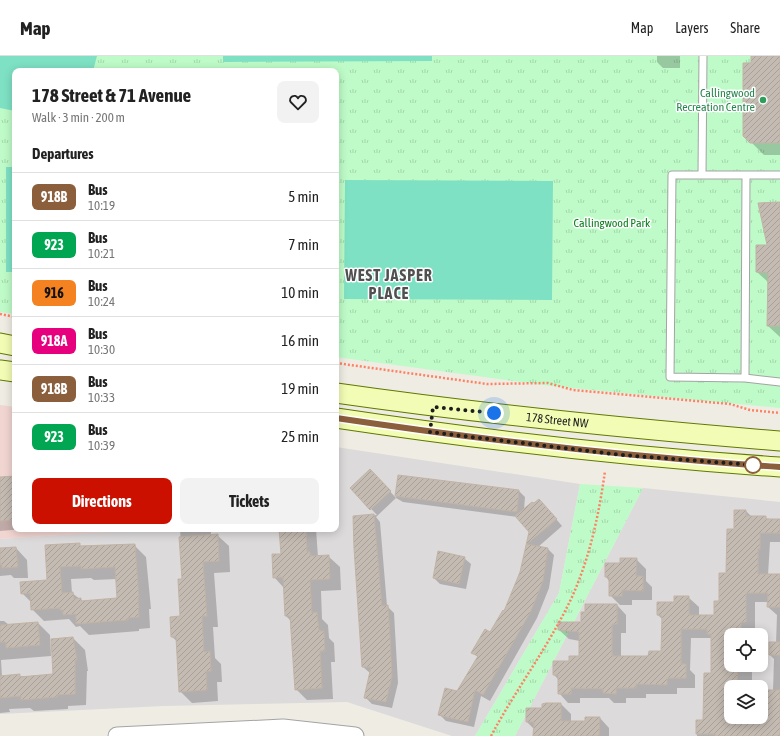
<!DOCTYPE html>
<html lang="en">
<head>
<meta charset="utf-8">
<style>
  :root { --surface:#fff; --page:#f2f2f2; --text:#222; --muted:#767676; --line:#e0e0e0; --accent:#cb1000 }
  body { margin:0; font-family:"Asap Condensed",sans-serif; background:var(--page); color:var(--text); height:100vh; display:flex; flex-direction:column; font-size:15px; white-space:nowrap }
  * { box-sizing:border-box; margin:0 }
  p { font-size:13px; color:var(--muted) }
  .icon { flex:none; width:22px; height:22px; fill:none; stroke:currentColor; stroke-width:2; stroke-linecap:round; stroke-linejoin:round }
  .map { position:relative; flex:1; overflow:hidden }
  .side { position:absolute; left:12px; top:12px; width:327px; height:464px; display:flex; flex-direction:column; background:var(--surface); border-radius:8px; box-shadow:0 2px 10px #0003 }
  .side>* { flex:none }
  .badge { padding:0 8px; border-radius:6px; font-size:14px; line-height:26px }
  .tools { position:absolute; left:724px; top:572px; display:grid; gap:8px }
  .tools a { display:grid; place-items:center; width:44px; height:44px; border-radius:8px; background:var(--surface); box-shadow:0 2px 10px #0003; font-size:20px }
  .you { position:absolute; width:20px; height:20px; margin:-10px; border:3px solid #fff; border-radius:50%; background:#1a73e8; box-shadow:0 0 0 6px #1a73e833 }
  .map>.badge { position:absolute; translate:-50% -50%; box-shadow:0 0 0 2px #fff }
  h2 { padding:0 20px; font-size:15px; line-height:36px }
  .round { display:grid; place-items:center; flex:none; width:42px; height:42px; border-radius:8px; background:var(--page) }
  .head { display:flex; align-items:center; justify-content:space-between; height:68px; padding:0 20px }
  h1 { font-size:19px; font-weight:700; line-height:30px }
  .primary-button { display:flex; gap:8px; margin-top:auto; padding:8px 20px }
  .primary-button a { flex:1; height:46px; border-radius:8px; background:var(--accent); color:#fff; font-size:16px; font-weight:700; line-height:46px; text-align:center }
  .primary-button a+a { background:var(--page); color:var(--text) }
  ul { padding:0; list-style:none }
  li { display:flex; align-items:center; gap:12px; height:48px; padding:0 20px; border-top:1px solid var(--line) }
  li div { flex:1 }
  li b { display:block; font-size:15px }
  li em { font-style:normal }
  li .badge { min-width:44px; font-weight:700; text-align:center }
  header { display:flex; align-items:center; gap:24px; box-sizing:border-box; height:56px; padding:0 20px; background:var(--surface); border-bottom:1px solid var(--line) }
  header strong { font-size:19px }
  nav { display:flex; gap:22px; margin-inline-start:auto; font-size:14px }
  .map>svg:first-child { display:block }
  .residential { fill:#dcdada; fill-rule:evenodd }
  .commercial { fill:#f1d5d1 }
  .park { fill:url(#park-tufts) }
  .pitch { fill:#7ee1c3 }
  .shadow { fill:#0003; fill-rule:evenodd }
  .building { fill:url(#building-hatch); stroke:#c1b3a5; fill-rule:evenodd }
  .lines { fill:none; stroke-linecap:round; stroke-linejoin:round }
  .service-casing { stroke:#a4a4a4; stroke-width:9 }
  .tertiary-casing { stroke:#a4a4a4; stroke-width:19 }
  .secondary-casing { stroke:#617801; stroke-width:21 }
  .path { stroke:#fe8164; stroke-width:2.5; stroke-dasharray:2 2; stroke-linecap:butt }
  .service { stroke:#fff; stroke-width:7 }
  .tertiary { stroke:#fff; stroke-width:17 }
  .secondary { stroke:#f2fcb4; stroke-width:19 }
  .line-casing { stroke:#fff; stroke-width:9 }
  .line { stroke:#8b5e3c; stroke-width:6 }
  .walk { stroke:#1d1d1d; stroke-width:4; stroke-dasharray:0 7.2 }
  .leisure-dot { fill:#2e9e5b; stroke:#fff; stroke-width:1.5 }
  .stop-dot { fill:#fff; stroke:#8b5e3c; stroke-width:2 }
  .labels { text-anchor:middle; stroke-width:3; stroke-linejoin:round; paint-order:stroke }
  .leisure-label { font-size:12px; fill:#27864d; stroke:#fff; text-anchor:end }
  .park-label { font-size:12px; fill:#087f1b; stroke:#fff }
  .street-label { font-size:12px; fill:#1d1d1d; stroke:#fff }
  .district-label { font-size:16px; font-weight:bold; letter-spacing:1px; fill:#505050; stroke:#fff }
</style>
</head>
<body>
<header>
<strong>Map</strong>
<nav><a>Map</a><a>Layers</a><a>Share</a></nav>
</header>
<div class="map">
<svg width="780" height="680" viewBox="0 0 780 680">
  <defs>
    <pattern id="park-tufts" width="24" height="20" patternUnits="userSpaceOnUse"><rect width="24" height="20" fill="#befbc8"/><path d="M3 7l-1-3M5 7V3M7 7l1-3M15 17l-1-3M17 17v-4M19 17l1-3" fill="none" stroke="#a3d7ab"/></pattern>
    <pattern id="building-hatch" width="6" height="6" patternUnits="userSpaceOnUse"><rect width="6" height="6" fill="#c4bbb2"/><path d="M-1 1l2-2M0 6l6-6M5 7l2-2" fill="none" stroke="#a8a099"/></pattern>
  </defs>
  <rect width="100%" height="100%" fill="#efece3"/>
  <path class="residential" d="M336 391 580 428 559 537 475 680H452L347 646 163 650 0 658V483L146 473H336Z
    M643 432 780 446V680H515ZM731 579H761V609H731ZM731 631H761V661H731Z"/>
  <path class="commercial" d="M0 349 15 351V473L146 474 0 483Z"/>
  <path class="park" d="M0 0H780V352L551 330 336 301V15H15V258L0 256Z
    M580 428 643 432 515 680H475L559 537Z"/>
  <path class="pitch" d="M0 0H97L93 15H15V55L0 52Z
    M223 0H432V5L223 6Z
    M6 111H15V216H6Z
    M345 124 553 125 552 244 344 243Z"/>
  <path class="shadow" d="M657 0H680V12H663L657 6Z
    M752 0H780V99H764L744 79Z
    M780 148V281L768 270 769 227 757 216 768 190Z
    M399 420 519 435 525 441 524 454 545 450 562 470 538 491 548 493 554 499 549 532 537 562 490 645 481 640 474 671 446 665 440 659 458 636 478 601 473 596 491 577 505 556 521 516 530 475 518 461 403 446 396 442Z
    M15 421V473H24L0 475V422Z
    M377 421 396 442 376 461 380 466 387 550 394 557 398 627 392 652 372 648 365 641 370 617 363 611 354 461 377 459 351 432Z
    M746 455 752 461 780 464V486H770L768 519H780V680H697V665H704L712 618V582H691L690 614 695 619V632H677V638H646V642H626V647H614L609 642H580V647H568L559 637V624L554 619 570 606 580 601V585L569 583 559 574 582 567 617 549 626 559V577H621V601H649L662 596 663 564 658 559 675 547 689 542 699 551V560H715L727 518 734 474ZM755 546H768V551L777 559 776 587 770 599 774 603 773 635 766 668 745 667V661H731V631H747V627H752V615L750 609H731V579H750V575H755Z
    M81 473H94V475L84 476Z
    M180 473H211V479H217L229 490 230 516 214 517 218 571H213L215 602 221 608 222 626H217L218 645 192 647 180 635 178 586 172 581 181 561 183 524Z
    M280 473H316L318 501 328 500 340 511 341 534 321 535 322 563 328 569 329 582 334 587 335 606H331L333 643 307 644 296 633 292 566 286 560 284 532 274 521 282 499Z
    M79 488 82 491 134 489 146 501 151 553H149L150 572 139 573V575L89 579 80 570 76 571 69 563 44 565 32 553V547L22 537 48 525ZM91 522 94 524 117 523 118 543 84 546 72 537 71 523Z
    M16 492 27 504 28 522H14L11 519 0 520V493Z
    M464 502 471 508 466 533 440 528 434 522Z
    M636 503 646 513V525L652 531V544H632V549H620L610 539V526L606 521Z
    M0 565H4L9 569 38 567 50 579 51 600 1 604 2 621 54 619 73 582 85 594 88 615H87L86 649 68 650V653L34 655 30 652 9 653 10 656 0 657Z
    M561 648 571 658V666H586L600 662 609 672V680H534V673L527 666 543 653Z"/>
  <path class="building" d="M751 0H780V87H750L743 80V7H751Z
    M780 146V270H767L768 217 756 216V189H767L758 147Z
    M370 413 391 435 370 454 350 432Z
    M398 419 519 434 517 456 395 440Z
    M15 420V464L0 465V421Z
    M539 443 557 463 527 488 548 492 543 525 531 555 483 639 475 634 468 666 438 659 445 632 457 635 478 600 471 597 485 573 490 576 503 554 504 555 520 516 529 476 515 460 532 446 534 447Z
    M734 454H746V460H766V463H780V477H760V493H758V518H780V551H767L768 537H746V566H741V579H731V609H738L737 631H731V661H735V666L765 667 766 634H780V680H715V678H696V664H703L704 617H711V578H707V573H681V608H686V622H667V629L636 628V632H616V638L603 637V633L571 632V638H558V619H553V605H569V600H579V576L558 574V566H581V556H585V548H617V568H612V600H648L649 595H661L662 560 657 559V546H674V540H689V559H714V545H719V517H726L727 473H734Z
    M374 458 382 550 388 549 390 579 392 620 386 646 364 642 371 611H362L354 492 353 460Z
    M279 473H306L307 496H310V500L329 499 330 523 310 524 312 557 317 556 319 575H324L325 595H320L322 632 295 634 290 560H285L283 521 273 522 272 498H281Z
    M218 478 219 505 203 506 207 560H202L204 596 210 595 211 615H206L207 634 179 636 176 581H171L170 561 180 560 178 523H182L179 481Z
    M80 487V490L135 488 139 542H138L139 561 128 562V564L76 568V558L63 559V554H60V552L31 554 30 537 21 538 20 526 47 524 45 489ZM81 510V513L115 511 117 542 81 545V542L74 543 73 536 62 537 60 511Z
    M16 491 18 511 2 512V508H0V492Z
    M438 495 465 501 459 528 433 522Z
    M620 502H637L636 520H643V535L622 534V540H609V521H605V507H620Z
    M38 566 40 589 6 592V586H0V569Z
    M73 581 77 604H75V638L57 639V641L21 644V640L0 642V620L20 618V621L53 618 51 583Z
    M769 586H780V599H769Z
    M546 647H561V665H585V661H600L599 680H533L534 666H526V652H542V648Z"/>
  <g class="lines">
    <defs>
      <path id="service" d="M703 0 702 119H780
        M702 119H672L670 321 745 322 780 326
        M745 322 746 119"/>
      <path id="tertiary" d="M117 680 283 672 355 680"/>
      <g id="secondary">
        <path d="M0 287 15 290"/>
        <path d="M0 314 15 316"/>
        <path id="s1" d="M336 337C483 358 631 373 780 385"/>
        <path d="M336 362C483 384 631 401 780 411"/>
      </g>
    </defs>
    <use href="#service" class="service-casing"/>
    <use href="#tertiary" class="tertiary-casing"/>
    <use href="#secondary" class="secondary-casing"/>
    <path class="path" d="M0 258 15 261
      M336 307 487 328 548 327 573 334 730 348 750 354 780 357
      M491 680C516 633 549 590 572 541 590 501 599 458 605 415"/>
    <use href="#service" class="service"/>
    <use href="#tertiary" class="tertiary"/>
    <use href="#secondary" class="secondary"/>
  </g>
  <g class="lines">
    <defs>
      <path id="line" d="M336 362C483 384 631 401 780 411"/>
    </defs>
    <use href="#line" class="line-casing"/>
    <use href="#line" class="line"/>
    <path class="walk" d="M494 357 433 351 430 376 622 399 753 409"/>
  </g>
  <circle class="leisure-dot" cx="763" cy="44" r="4"/>
  <circle class="stop-dot" cx="753" cy="409" r="8"/>
  <g class="labels">
    <g class="leisure-label">
      <text x="755" y="41">Callingwood<tspan x="755" dy="14">Recreation Centre</tspan></text>
    </g>
    <g class="park-label">
      <text x="612" y="171">Callingwood Park</text>
    </g>
    <g class="street-label">
      <text dy="4" stroke="none"><textPath href="#s1" startOffset="223">178 Street NW</textPath></text>
    </g>
    <g class="district-label">
      <text x="389" y="225">WEST JASPER<tspan x="389" dy="18">PLACE</tspan></text>
    </g>
  </g>
</svg>
<div class="tools">
<a><svg class="icon" aria-label="locate" viewBox="0 0 24 24"><circle cx="12" cy="12" r="6"/><path d="M12 2v4M12 18v4M2 12h4M18 12h4"/></svg></a>
<a><svg class="icon" aria-label="layers" viewBox="0 0 24 24"><path d="M12 4l9 5-9 5-9-5zM3 14l9 5 9-5"/></svg></a>
</div>
<div class="you" style="left:494px;top:357px"></div>
<section class="side">
<div class="head"><div><h1>178 Street &amp; 71 Avenue</h1><p>Walk · 3 min · 200 m</p></div><a class="round"><svg class="icon" aria-label="heart" viewBox="0 0 24 24"><path d="M12 20l-8-8c-3-5 5-10 8-4 3-6 11-1 8 4z"/></svg></a></div>
<h2>Departures</h2>
<ul>
<li><span class="badge" style="background:#8b5e3c;color:#fff">918B</span><div><b>Bus</b><p>10:19</p></div><em>5 min</em></li>
<li><span class="badge" style="background:#00a651;color:#fff">923</span><div><b>Bus</b><p>10:21</p></div><em>7 min</em></li>
<li><span class="badge" style="background:#f58220;color:#111">916</span><div><b>Bus</b><p>10:24</p></div><em>10 min</em></li>
<li><span class="badge" style="background:#e6007e;color:#fff">918A</span><div><b>Bus</b><p>10:30</p></div><em>16 min</em></li>
<li><span class="badge" style="background:#8b5e3c;color:#fff">918B</span><div><b>Bus</b><p>10:33</p></div><em>19 min</em></li>
<li><span class="badge" style="background:#00a651;color:#fff">923</span><div><b>Bus</b><p>10:39</p></div><em>25 min</em></li>
</ul>
<div class="primary-button"><a>Directions</a><a>Tickets</a></div>
</section>
</div>
</body>
</html>
